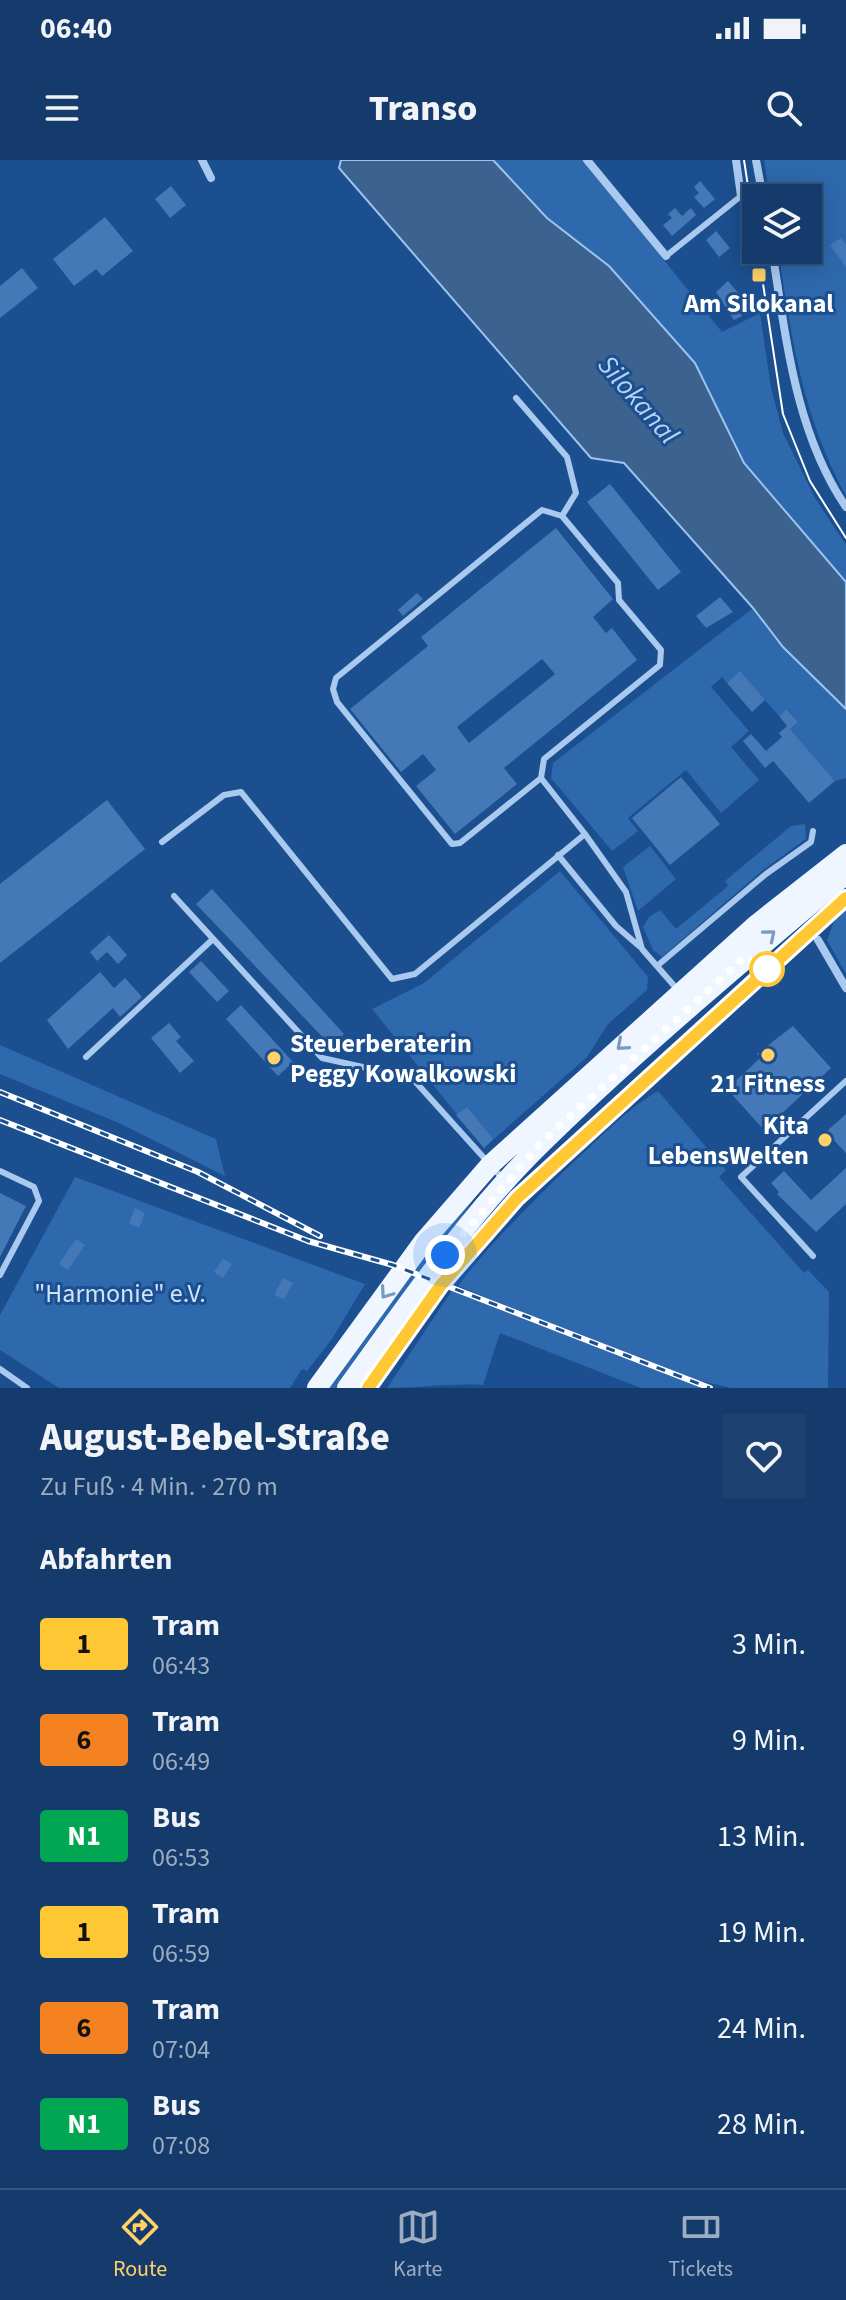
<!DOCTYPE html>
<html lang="de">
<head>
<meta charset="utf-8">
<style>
  :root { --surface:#143b6b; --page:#1d4271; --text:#f1f3f6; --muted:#9dadc1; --line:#33557e; --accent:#ffd166 }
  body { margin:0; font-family:"Source Sans 3",sans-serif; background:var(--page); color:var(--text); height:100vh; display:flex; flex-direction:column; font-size:30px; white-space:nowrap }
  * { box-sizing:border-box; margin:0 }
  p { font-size:26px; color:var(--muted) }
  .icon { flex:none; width:44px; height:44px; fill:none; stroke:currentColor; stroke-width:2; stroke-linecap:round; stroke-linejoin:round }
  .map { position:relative; height:1228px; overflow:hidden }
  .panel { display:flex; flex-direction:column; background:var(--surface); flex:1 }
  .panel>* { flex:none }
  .badge { padding:0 16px; border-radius:6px; font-size:28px; line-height:52px }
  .tools { position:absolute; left:742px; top:24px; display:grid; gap:16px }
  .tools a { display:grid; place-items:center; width:80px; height:80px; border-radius:0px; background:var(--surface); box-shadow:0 4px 20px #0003,0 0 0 2px var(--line); font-size:40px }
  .you { position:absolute; width:40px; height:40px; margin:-20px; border:6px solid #fff; border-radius:50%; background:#1a73e8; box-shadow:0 0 0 12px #1a73e833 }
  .map>.badge { position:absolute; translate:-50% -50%; box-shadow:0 0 0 4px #fff }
  h2 { padding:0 40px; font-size:30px; line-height:72px }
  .round { display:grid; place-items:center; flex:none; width:84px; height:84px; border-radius:0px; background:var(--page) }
  .overview { display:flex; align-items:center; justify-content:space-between; height:136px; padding:0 40px }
  h1 { font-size:38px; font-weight:800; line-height:60px }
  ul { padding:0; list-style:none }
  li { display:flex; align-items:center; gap:24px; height:96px; padding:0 40px }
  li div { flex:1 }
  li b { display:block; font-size:30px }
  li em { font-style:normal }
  li .badge { min-width:88px; font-weight:700; text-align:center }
  .status { display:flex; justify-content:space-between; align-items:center; height:56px; padding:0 40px; background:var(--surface); direction:ltr }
  .status svg { height:22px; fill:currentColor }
  header { display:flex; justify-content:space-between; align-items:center; height:104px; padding:0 40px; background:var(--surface); font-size:36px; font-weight:800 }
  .menu { display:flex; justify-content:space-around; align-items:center; height:112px; border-top:2px solid var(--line); background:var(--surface); font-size:22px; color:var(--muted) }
  .menu a { display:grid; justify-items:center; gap:4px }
  .menu .active { color:var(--accent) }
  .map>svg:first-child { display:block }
  .green { fill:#2e69ad }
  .water { fill:#3c6290; stroke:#9cc4f0; stroke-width:2 }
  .building { fill:#4478b7; fill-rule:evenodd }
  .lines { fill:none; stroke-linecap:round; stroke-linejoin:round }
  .service { stroke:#a9c9ee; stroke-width:6 }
  .minor { stroke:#a9c9ee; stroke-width:8 }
  .primary { stroke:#f0f6ff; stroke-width:20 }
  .tram { stroke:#fff; stroke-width:2 }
  .rail-casing { stroke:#fff; stroke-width:6 }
  .rail { stroke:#1b4f8f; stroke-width:3; stroke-dasharray:9; stroke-linecap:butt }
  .oneway { stroke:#7b9ac1 }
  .line-casing { stroke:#fff; stroke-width:18 }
  .line { stroke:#ffc734; stroke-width:12 }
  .walk { stroke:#fff; stroke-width:8; stroke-dasharray:0 14.4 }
  .poi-dot { fill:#ffd166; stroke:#1b4f8f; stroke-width:3 }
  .stop-dot { fill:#fff; stroke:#ffc734; stroke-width:4 }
  .labels { text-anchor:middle; stroke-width:6; stroke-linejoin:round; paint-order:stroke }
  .poi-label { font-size:26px; font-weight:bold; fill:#fff; stroke:#1b4f8f }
  .park-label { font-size:26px; fill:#cfe3fa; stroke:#1b4f8f }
  .water-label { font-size:28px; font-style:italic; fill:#b5d3f5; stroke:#1b4f8f }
</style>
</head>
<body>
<div class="status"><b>06:40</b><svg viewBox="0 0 49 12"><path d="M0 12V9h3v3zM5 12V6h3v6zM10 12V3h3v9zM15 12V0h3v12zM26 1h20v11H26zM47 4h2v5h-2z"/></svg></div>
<header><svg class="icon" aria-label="menu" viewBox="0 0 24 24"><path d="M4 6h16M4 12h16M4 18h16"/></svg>Transo<svg class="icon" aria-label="search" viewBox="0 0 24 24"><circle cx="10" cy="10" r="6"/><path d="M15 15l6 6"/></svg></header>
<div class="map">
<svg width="846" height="1228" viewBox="0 0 846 1228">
  <rect width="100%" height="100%" fill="#1b4f8f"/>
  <path class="green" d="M493 0H583L722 172 760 153 771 228 783 273 815 338 846 385V422L744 303 695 203 609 106 547 58Z
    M764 0H846V336C802 255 792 180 778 90H808V38H770Z
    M753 448 783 487 846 549V618L835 621 790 569 798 562 788 549 779 556 740 512 727 523 722 517 711 527 749 571 731 587 759 620 721 653 686 610 628 658 638 671 612 691 551 618 553 603Z
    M805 664 806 679 763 710 662 797 653 790 643 767 649 757 660 750 676 769 728 726 725 721 791 666Z
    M650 686 676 719 638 751 623 707Z
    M560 711 648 817 647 830 608 864 587 897 484 988 372 849 424 823Z
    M846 749V814L827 780 835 759Z
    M0 885 216 979 225 1016 119 963 0 914Z
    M658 931 726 1010 719 1017 804 1113 808 1110 829 1132 828 1228H731L692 1219 706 1228H641L500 1173 483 1225C450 1223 420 1228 387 1228L453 1129 588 1179 458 1126C494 1079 534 1040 577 999 603 975 627 949 658 931Z
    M75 1017 365 1124 332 1179 307 1211 302 1209 290 1228H59L0 1190V1155Z
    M483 1026 422 1114 411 1110Z
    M409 1114 420 1118 341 1228H328Z"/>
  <path class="water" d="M341 0H493L547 58 609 106 695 203 744 303 846 422V549L783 487 753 448 624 303 591 298 339 8Z"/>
  <path class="building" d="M700 21 715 39 704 48 694 37 699 33 694 27Z
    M171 26 186 45 170 58 155 39Z
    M675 48 682 56 691 48 696 55 672 76 663 65 672 58 668 54Z
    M105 57 133 91 102 116 96 109 74 126 53 99Z
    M716 71 730 88 719 97 706 80Z
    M841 78 846 85V107L830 85Z
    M22 108 38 128 0 158V126Z
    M728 121 739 134 734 138 742 156 734 160 716 132Z
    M610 324 681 412 658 430 587 342Z
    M556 368 613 439 593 457 606 473 612 468 637 500 504 608 517 624 455 674 416 626 436 610 423 594 401 612 350 549 428 486 421 477ZM542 499 555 514 469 583 457 567Z
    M417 433 423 439 403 456 398 450Z
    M720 437 733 452 706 468 696 456Z
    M740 511 765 540 752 552 727 523Z
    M787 549 798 562 790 569 835 621 809 643 773 601 765 608 743 581 751 574 766 591 782 577 779 573 787 566 779 556Z
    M681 617 720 664 670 705 632 658Z
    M107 640 145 689 0 803V724Z
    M212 729 344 874 331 886 196 744Z
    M109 775 127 795 118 804 107 792 97 801 90 792Z
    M201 801 229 831 217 842 189 812Z
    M100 812 114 828 125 818 142 837 120 857 113 848 68 889 47 860Z
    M241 845 293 902 278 916 226 859Z
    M169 863 181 877 176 881 194 901 180 913 151 878Z
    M793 866 831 908 764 970 727 929 760 898 757 894Z
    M467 947 493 979 484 988 456 955Z
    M846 954V993L826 972Z
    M846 1008V1044L816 1072 777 1034 779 1032 771 1023 784 1011 811 1040Z
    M0 1033 26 1046 0 1097Z
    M135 1048 145 1053 139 1068 129 1063Z
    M76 1079 85 1085 68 1110 59 1104Z
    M223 1099 232 1104 223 1118 214 1112Z
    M283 1118 293 1123 284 1139 274 1135Z"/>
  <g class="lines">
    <path class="service" d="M666 96 741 36
      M516 238 567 297 576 333 562 356
      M541 618 460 683 452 684 337 542 333 529 336 518 542 350 562 356 618 423 619 440 661 490 660 505 544 599 541 618 585 674
      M162 682 224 635 241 632 392 819 415 814 585 674 626 732 642 789 677 829
      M558 695 616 766 639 786
      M174 736 322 898 412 918 503 1019
      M657 806 766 714 811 682 813 671
      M86 897 213 779
      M0 1011 34 1027 39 1041 0 1115
      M813 1096 741 1017 846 921
      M0 1209 27 1228"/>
    <path class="minor" d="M202 0 211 18
      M587 0 666 96
      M736 0 741 36
      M756 0 763 38
      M772 90C786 177 795 272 846 347
      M818 780 846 828"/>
    <path class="primary" d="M317 1228 424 1081 490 1005 757 764 846 694
      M347 1228C408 1144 466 1058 540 985 637 889 743 802 846 714"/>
    <path class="tram" d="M744 0 783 254 810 321 846 378
      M362 1228 457 1096 513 1035 846 732"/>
    <defs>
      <path id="rail" d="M0 932 198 1012 320 1076
        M0 960 308 1081 393 1105 710 1228"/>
    </defs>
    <use href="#rail" class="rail-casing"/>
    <use href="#rail" class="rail"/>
  </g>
  <defs><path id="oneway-chevron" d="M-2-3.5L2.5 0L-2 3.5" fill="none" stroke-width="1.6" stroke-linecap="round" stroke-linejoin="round" transform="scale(2)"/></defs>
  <g class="oneway">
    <use href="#oneway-chevron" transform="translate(770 775) rotate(-40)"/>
    <use href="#oneway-chevron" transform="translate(622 885) rotate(139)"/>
    <use href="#oneway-chevron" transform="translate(386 1133) rotate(125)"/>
  </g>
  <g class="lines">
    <defs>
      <path id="line" d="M368 1228 441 1125 517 1038 846 738"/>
    </defs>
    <use href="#line" class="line-casing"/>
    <use href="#line" class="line"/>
    <path class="walk" d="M445 1095 540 984 745 797 767 809"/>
  </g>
  <g class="poi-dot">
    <rect x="751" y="107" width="16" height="16" rx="4"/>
    <circle cx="768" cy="895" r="8"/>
    <circle cx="274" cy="898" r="8"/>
    <circle cx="825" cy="980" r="8"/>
  </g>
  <circle class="stop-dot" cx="767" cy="809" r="16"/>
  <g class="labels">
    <g class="poi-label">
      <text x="759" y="152">Am Silokanal</text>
      <text x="290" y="892" text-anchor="start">Steuerberaterin<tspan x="290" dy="30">Peggy Kowalkowski</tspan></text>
      <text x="768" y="932">21 Fitness</text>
      <text x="809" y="974" text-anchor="end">Kita<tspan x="809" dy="30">LebensWelten</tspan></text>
    </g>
    <g class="park-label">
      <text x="120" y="1142">"Harmonie" e.V.</text>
    </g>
    <g class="water-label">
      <text transform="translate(639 239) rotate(49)" y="10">Silokanal</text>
    </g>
  </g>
</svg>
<div class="tools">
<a><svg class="icon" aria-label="layers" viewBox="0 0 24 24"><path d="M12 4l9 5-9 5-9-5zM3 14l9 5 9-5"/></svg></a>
</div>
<div class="you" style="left:445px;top:1095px"></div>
</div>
<section class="panel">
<div class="overview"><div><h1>August-Bebel-Straße</h1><p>Zu Fuß · 4 Min. · 270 m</p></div><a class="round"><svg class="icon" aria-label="heart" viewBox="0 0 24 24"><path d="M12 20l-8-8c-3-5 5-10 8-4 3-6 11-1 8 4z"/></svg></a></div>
<h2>Abfahrten</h2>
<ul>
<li><span class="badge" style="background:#ffc734;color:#111">1</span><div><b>Tram</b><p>06:43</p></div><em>3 Min.</em></li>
<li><span class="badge" style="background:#f58220;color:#111">6</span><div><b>Tram</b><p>06:49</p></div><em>9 Min.</em></li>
<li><span class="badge" style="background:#00a651;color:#fff">N1</span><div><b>Bus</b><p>06:53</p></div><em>13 Min.</em></li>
<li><span class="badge" style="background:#ffc734;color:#111">1</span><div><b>Tram</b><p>06:59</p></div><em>19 Min.</em></li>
<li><span class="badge" style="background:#f58220;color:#111">6</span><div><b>Tram</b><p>07:04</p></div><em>24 Min.</em></li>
<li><span class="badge" style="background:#00a651;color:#fff">N1</span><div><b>Bus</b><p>07:08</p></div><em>28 Min.</em></li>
</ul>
</section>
<nav class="menu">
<a class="active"><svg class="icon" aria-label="directions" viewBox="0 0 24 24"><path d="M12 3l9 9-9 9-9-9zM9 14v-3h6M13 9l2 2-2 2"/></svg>Route</a>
<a><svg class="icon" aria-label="map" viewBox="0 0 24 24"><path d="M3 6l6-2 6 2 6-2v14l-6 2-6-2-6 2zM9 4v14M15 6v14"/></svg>Karte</a>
<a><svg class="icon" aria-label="tickets" viewBox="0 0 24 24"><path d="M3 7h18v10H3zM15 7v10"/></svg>Tickets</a>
</nav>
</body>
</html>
